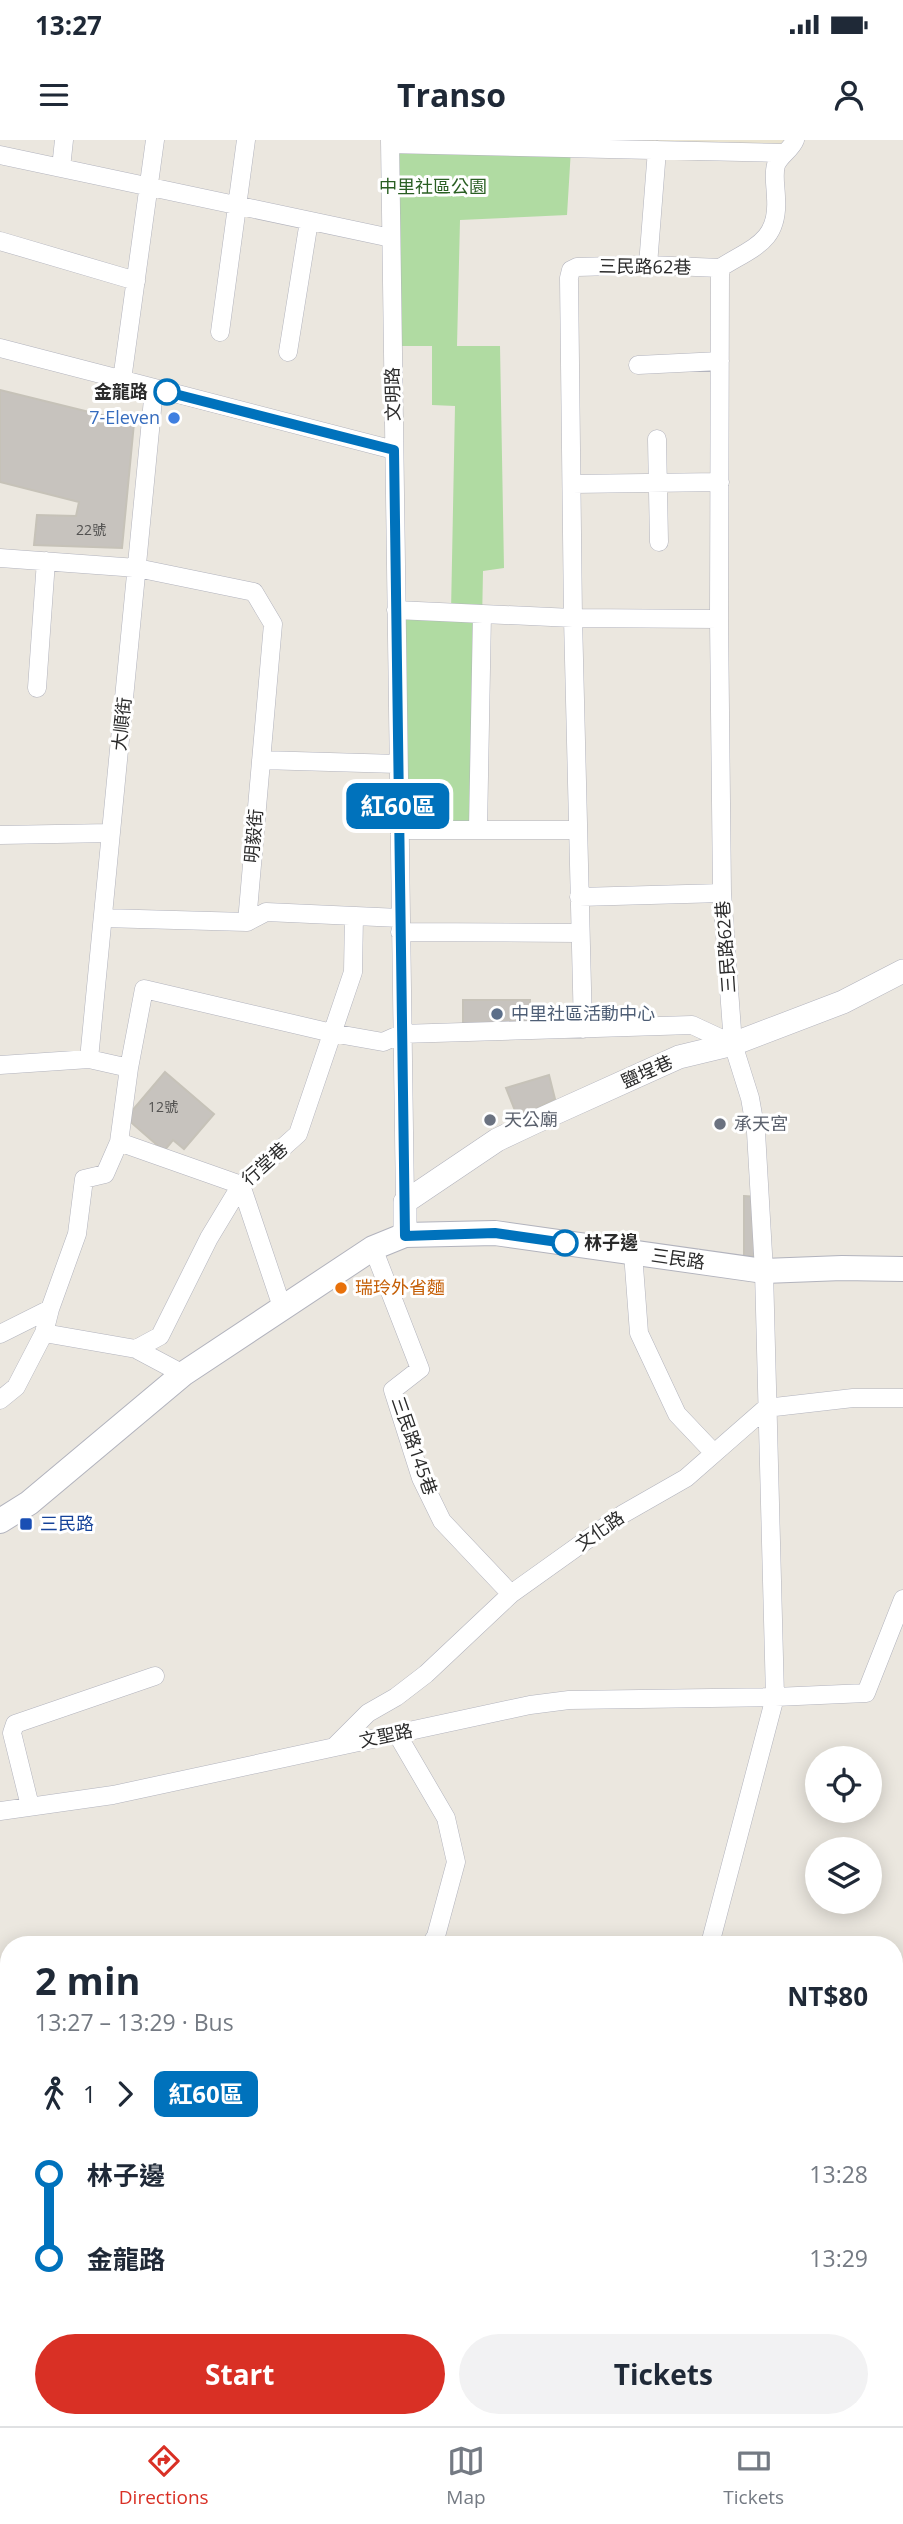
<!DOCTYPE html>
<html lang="en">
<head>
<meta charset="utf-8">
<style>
  :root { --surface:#fff; --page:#f2f2f3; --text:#1f2937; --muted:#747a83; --line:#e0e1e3; --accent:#d93025 }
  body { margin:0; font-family:"Open Sans","Noto Sans TC",sans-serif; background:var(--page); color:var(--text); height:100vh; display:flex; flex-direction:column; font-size:26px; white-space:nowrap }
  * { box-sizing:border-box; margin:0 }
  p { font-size:23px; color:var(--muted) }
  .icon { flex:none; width:38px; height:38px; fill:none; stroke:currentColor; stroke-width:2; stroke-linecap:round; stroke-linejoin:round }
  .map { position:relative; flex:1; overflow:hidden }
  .drawer { position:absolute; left:0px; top:1796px; width:903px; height:492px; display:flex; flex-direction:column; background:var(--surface); border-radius:28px 28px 0 0; box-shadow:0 4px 18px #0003 }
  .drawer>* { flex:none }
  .badge { padding:0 14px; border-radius:10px; font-size:24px; line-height:46px }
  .tools { position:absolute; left:805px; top:1606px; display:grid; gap:14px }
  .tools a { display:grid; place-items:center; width:77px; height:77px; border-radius:50%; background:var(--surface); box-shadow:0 4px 18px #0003; font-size:35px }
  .map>.badge { position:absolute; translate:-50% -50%; box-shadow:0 0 0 4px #fff }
  .legs { display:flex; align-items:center; gap:10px; height:77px; padding:0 35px; font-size:23px }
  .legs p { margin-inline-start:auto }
  .headline { display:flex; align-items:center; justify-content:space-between; height:119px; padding:0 35px }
  h1 { font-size:38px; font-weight:700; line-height:52px }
  .action { display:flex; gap:14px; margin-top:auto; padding:14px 35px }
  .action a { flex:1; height:80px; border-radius:42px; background:var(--accent); color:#fff; font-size:28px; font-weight:700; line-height:80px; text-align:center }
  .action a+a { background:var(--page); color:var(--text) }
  ul { padding:0 35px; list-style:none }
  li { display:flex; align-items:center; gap:24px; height:84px; font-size:26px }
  li i { display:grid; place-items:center; width:10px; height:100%; margin:0 9px; background:currentColor }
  li i::after { content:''; width:18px; height:18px; margin:-9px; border:5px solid; border-radius:50%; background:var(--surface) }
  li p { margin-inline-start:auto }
  li:first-child i { background:linear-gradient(#0000 50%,currentColor 0) }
  li:last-child i { background:linear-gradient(currentColor 50%,#0000 0) }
  .status { display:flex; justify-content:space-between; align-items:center; height:49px; padding:0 35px; background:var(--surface); direction:ltr }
  .status svg { height:19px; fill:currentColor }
  header { display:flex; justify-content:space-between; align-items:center; height:91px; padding:0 35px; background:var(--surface); font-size:32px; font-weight:700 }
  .dock { display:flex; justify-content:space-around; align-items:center; height:98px; border-top:2px solid var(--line); background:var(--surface); font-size:19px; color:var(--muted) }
  .dock a { display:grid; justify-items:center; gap:4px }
  .dock .on { color:var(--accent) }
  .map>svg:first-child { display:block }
  .education { fill:#eae4d0 }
  .green { fill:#b0dba2 }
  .building { fill:#c7c3be; stroke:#c6c2b8; stroke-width:2 }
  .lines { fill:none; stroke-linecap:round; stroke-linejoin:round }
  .minor-casing { stroke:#b2b3bd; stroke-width:19 }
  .tertiary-casing { stroke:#b2b3bd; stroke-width:24 }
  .secondary-casing { stroke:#b2b3bd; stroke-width:26 }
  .minor { stroke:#fff; stroke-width:18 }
  .tertiary { stroke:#fff; stroke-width:23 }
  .secondary { stroke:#fff; stroke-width:24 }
  .line-1-casing { stroke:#fff; stroke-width:16 }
  .line-1 { stroke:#0072bc; stroke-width:10 }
  .stop-1-dot { fill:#fff; stroke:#0072bc; stroke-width:3.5 }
  .shop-dot { fill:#3f7fe0; stroke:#fff; stroke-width:2.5 }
  .service-dot { fill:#5c6f8a; stroke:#fff; stroke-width:2.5 }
  .worship-dot { fill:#6b7280; stroke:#fff; stroke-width:2.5 }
  .food-dot { fill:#e8710a; stroke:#fff; stroke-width:2.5 }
  .transit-dot { fill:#1a4fb4; stroke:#fff; stroke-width:2.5 }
  .labels { text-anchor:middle; stroke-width:6; stroke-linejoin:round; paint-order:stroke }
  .number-label { font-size:14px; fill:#525150 }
  .park-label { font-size:18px; fill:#2a5f23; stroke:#fff }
  .street-label { font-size:18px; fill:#2b2b2b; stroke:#fff }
  .stop-label { font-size:18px; font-weight:bold; fill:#2b2b2b; stroke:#fff; text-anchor:end }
  .shop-label { font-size:18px; fill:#366cbe; stroke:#fff; text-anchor:end }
  .service-label { font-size:18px; fill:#4e5e75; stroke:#fff; text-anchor:start }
  .worship-label { font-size:18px; fill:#5b616d; stroke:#fff; text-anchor:start }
  .food-label { font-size:18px; fill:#c56008; stroke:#fff; text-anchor:start }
  .transit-label { font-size:18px; fill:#164399; stroke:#fff; text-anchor:start }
</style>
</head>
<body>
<div class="status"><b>13:27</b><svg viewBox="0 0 49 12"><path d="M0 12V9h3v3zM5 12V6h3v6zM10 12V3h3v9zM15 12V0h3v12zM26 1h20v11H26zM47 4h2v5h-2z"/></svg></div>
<header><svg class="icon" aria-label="menu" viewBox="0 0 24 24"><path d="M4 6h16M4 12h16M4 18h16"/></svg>Transo<svg class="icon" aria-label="person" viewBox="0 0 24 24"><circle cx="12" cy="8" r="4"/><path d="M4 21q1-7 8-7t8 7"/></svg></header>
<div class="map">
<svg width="903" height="2286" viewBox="0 0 903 2286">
  <rect width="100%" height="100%" fill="#ebe7df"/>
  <path class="education" d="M583 0H785V4Z"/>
  <path class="green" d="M390 4 571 9 567 75 460 80 457 206H500L504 428 483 431 478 690H399L396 470 451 472 455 266 432 265V206H392Z"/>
  <path class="building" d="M0 250 134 283 122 408 34 405 37 375 76 376 79 362 0 342Z
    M463 860H530V888H463Z
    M165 932 214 974 184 1009 173 1000 164 1011 126 978Z
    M549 935 555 959 518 978 506 948Z
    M744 1056 758 1057V1116H744Z"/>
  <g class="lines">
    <defs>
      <path id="minor" d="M390 0 405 1062
        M390 4 784 13
        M0 15 391 98
        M61 28 64 0
        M0 101 136 141
        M648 125 657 10
        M720 128C753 107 779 102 776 58 776 48 773 35 776 25 780 15 791 10 795 0
        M220 192 246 0
        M0 208 394 310
        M288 212 309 81
        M638 225 720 221
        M122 240 155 0
        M657 299 659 402
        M572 344 720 342
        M0 418 137 428 254 452 273 484 247 782 103 778
        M396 470 573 478 719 479
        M37 548 46 421
        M261 620 398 624
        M399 690H578
        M478 690 482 474
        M0 695 111 693
        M579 757 722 753
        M247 782 266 772 400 778
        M400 792 579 793
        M583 889 573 478 569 138 571 130 577 127 648 125 720 128
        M89 919 154 249
        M0 925 89 919 129 928 119 1002 105 1034 84 1039 77 1094 50 1169
        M129 928 144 849 332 893 383 902 401 894 692 885 733 904
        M119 1002 241 1045 282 1167
        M373 1108 420 1229 393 1250 421 1338 442 1381 511 1454
        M633 1113 639 1193 677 1274 713 1312
        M0 1194 50 1169 44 1193 136 1209 183 1234
        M136 1209 160 1196 209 1098 241 1045 298 994 353 832 354 776
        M0 1260 16 1247 44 1193
        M766 1268 853 1258H903
        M397 1594 446 1678 456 1722 436 1796 431 1804
        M334 1607 368 1573 396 1557 426 1534 511 1454 623 1374 686 1338 766 1268
        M30 1666 12 1593 15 1584 155 1536
        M0 1671 113 1655 530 1565 569 1560 775 1557 866 1553 903 1459
        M710 1804 775 1557 764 1131 756 992 750 958 733 904 722 753 719 479 720 128
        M0 2131 9 2130
        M251 2286 252 2278"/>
      <path id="tertiary" d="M405 1095V1062L497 1000 535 982 679 917 733 904 843 862 903 831"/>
      <path id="secondary" d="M0 1381 29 1363 183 1234 373 1108 405 1095 495 1093 764 1131 842 1128 903 1129"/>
    </defs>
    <use href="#minor" class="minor-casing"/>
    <use href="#tertiary" class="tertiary-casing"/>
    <use href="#secondary" class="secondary-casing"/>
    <use href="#minor" class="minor"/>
    <use href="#tertiary" class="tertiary"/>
    <use href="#secondary" class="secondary"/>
  </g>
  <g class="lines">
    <defs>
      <path id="line-1" d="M167 252 394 310 405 1096 495 1093 565 1103"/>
    </defs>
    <use href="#line-1" class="line-1-casing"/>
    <use href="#line-1" class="line-1"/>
  </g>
  <g class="stop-1-dot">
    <circle cx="167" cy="252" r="12"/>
    <circle cx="565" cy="1103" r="12"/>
  </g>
  <circle class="shop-dot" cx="174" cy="278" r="7"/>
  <circle class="service-dot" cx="497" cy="874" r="7"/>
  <g class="worship-dot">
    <circle cx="490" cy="980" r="7"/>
    <circle cx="720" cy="984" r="7"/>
  </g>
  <circle class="food-dot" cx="341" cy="1148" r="7"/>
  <rect class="transit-dot" x="19" y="1377" width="14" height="14" rx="3.5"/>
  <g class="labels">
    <g class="number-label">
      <text x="91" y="395">22號</text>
      <text x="163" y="972">12號</text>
    </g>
    <g class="park-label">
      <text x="433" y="53">中里社區公園</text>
    </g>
    <g class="street-label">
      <text transform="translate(645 127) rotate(1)" y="6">三民路62巷</text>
      <text transform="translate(393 254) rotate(-91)" y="6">文明路</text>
      <text transform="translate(122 584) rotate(-84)" y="6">大順街</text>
      <text transform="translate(254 696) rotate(-85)" y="6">明毅街</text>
      <text transform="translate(726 807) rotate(-94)" y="6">三民路62巷</text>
      <text transform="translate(647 932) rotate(-24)" y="6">鹽埕巷</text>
      <text transform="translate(265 1024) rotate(-42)" y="6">行堂巷</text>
      <text transform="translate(678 1119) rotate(8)" y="6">三民路</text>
      <text transform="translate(414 1306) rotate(71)" y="6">三民路145巷</text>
      <text transform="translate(600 1391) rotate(-35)" y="6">文化路</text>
      <text transform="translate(386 1596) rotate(-12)" y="6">文聖路</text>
    </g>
    <g class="stop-label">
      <text x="148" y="258">金龍路</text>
      <text x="584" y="1109" text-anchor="start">林子邊</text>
    </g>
    <g class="shop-label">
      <text x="160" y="284">7-Eleven</text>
    </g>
    <g class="service-label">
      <text x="511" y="880">中里社區活動中心</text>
    </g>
    <g class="worship-label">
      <text x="504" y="986">天公廟</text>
      <text x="734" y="990">承天宮</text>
    </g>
    <g class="food-label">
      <text x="355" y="1154">瑞玲外省麵</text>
    </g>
    <g class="transit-label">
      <text x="40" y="1390">三民路</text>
    </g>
  </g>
</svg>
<div class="tools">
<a><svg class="icon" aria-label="locate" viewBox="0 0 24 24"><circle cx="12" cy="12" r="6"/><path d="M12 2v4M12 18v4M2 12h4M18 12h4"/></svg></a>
<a><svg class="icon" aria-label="layers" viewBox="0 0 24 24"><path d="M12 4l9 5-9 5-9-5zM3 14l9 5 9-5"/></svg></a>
</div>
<b class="badge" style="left:398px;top:666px;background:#0072bc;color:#fff">紅60區</b>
<section class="drawer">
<div class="headline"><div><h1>2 min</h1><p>13:27 – 13:29 · Bus</p></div><b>NT$80</b></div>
<div class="legs"><svg class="icon" aria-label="walk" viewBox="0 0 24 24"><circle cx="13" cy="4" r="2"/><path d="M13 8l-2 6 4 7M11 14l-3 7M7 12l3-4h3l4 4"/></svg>1<svg class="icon" aria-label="forward" viewBox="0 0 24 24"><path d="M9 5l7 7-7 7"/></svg><b class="badge" style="background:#0072bc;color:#fff">紅60區</b></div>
<ul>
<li><i style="color:#0072bc"></i><b>林子邊</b><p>13:28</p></li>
<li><i style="color:#0072bc"></i><b>金龍路</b><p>13:29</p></li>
</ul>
<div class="action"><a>Start</a><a>Tickets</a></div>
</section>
</div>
<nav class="dock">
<a class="on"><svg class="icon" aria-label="directions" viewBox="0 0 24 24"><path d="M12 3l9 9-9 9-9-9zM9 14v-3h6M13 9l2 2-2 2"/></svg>Directions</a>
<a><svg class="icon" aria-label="map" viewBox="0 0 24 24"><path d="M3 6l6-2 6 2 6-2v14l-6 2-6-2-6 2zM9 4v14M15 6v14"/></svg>Map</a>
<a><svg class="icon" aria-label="tickets" viewBox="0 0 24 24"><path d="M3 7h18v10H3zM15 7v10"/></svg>Tickets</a>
</nav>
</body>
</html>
